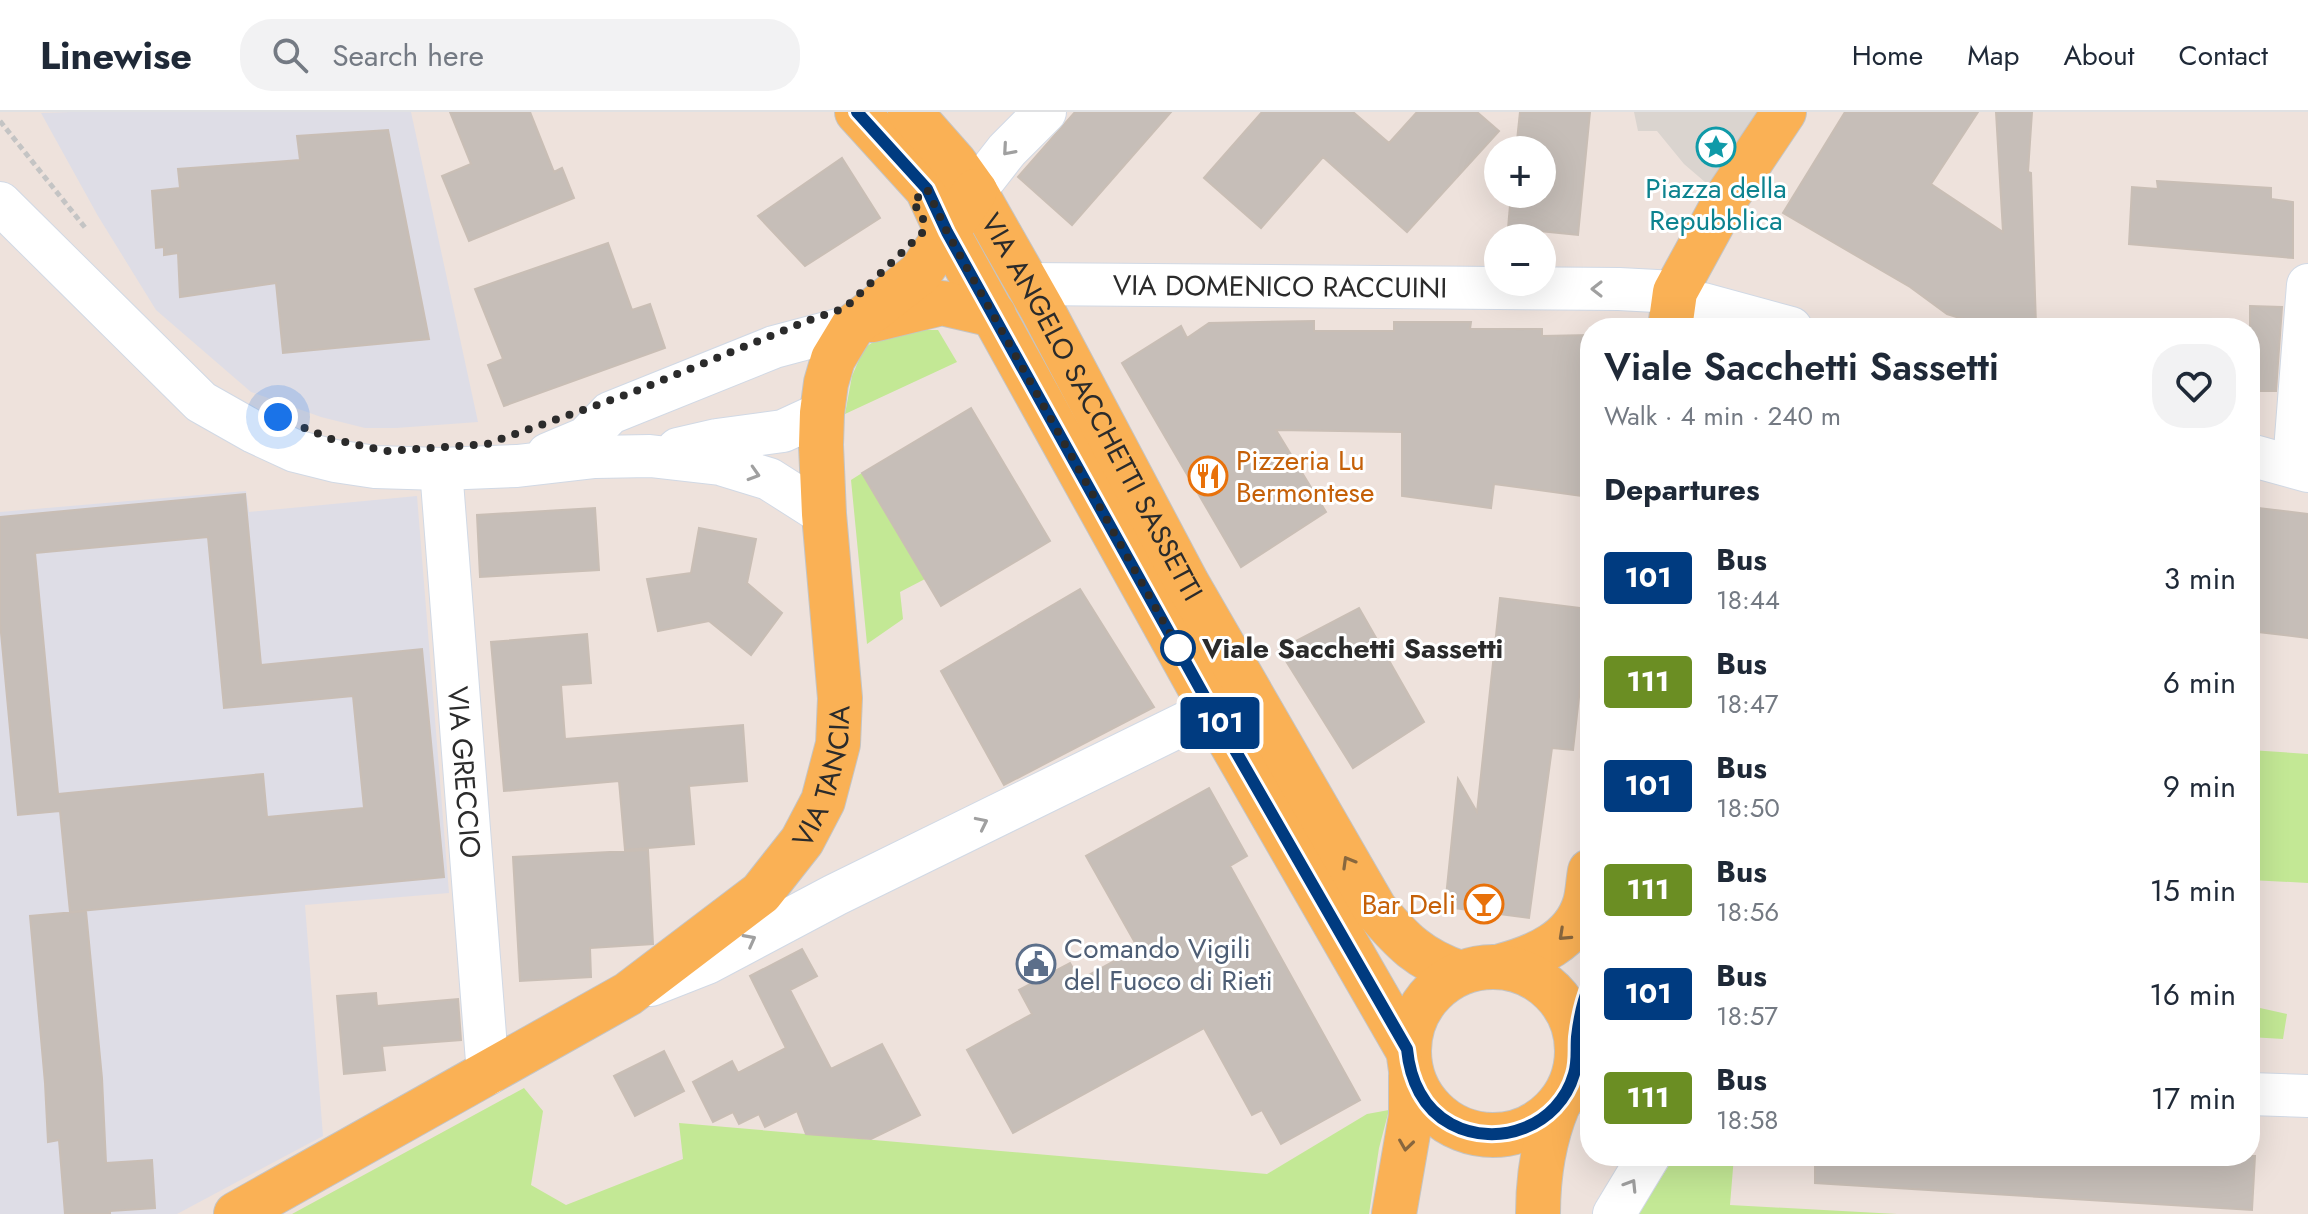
<!DOCTYPE html>
<html lang="en">
<head>
<meta charset="utf-8">
<style>
  :root { --surface:#fff; --page:#f2f2f3; --text:#1f2937; --muted:#747a83; --line:#e0e1e3 }
  body { margin:0; font-family:Jost,sans-serif; background:var(--page); color:var(--text); height:100vh; display:flex; flex-direction:column; font-size:30px; white-space:nowrap }
  * { box-sizing:border-box; margin:0 }
  p { font-size:26px; color:var(--muted) }
  .icon { flex:none; width:44px; height:44px; fill:none; stroke:currentColor; stroke-width:2; stroke-linecap:round; stroke-linejoin:round }
  .map { position:relative; flex:1; overflow:hidden }
  .side { position:absolute; left:1580px; top:206px; width:680px; height:848px; display:flex; flex-direction:column; background:var(--surface); border-radius:32px; box-shadow:0 8px 32px #0002 }
  .side>* { flex:none }
  .badge { padding:0 16px; border-radius:6px; font-size:28px; line-height:52px }
  .fabs { position:absolute; left:1484px; top:24px; display:grid; gap:16px }
  .fabs a { display:grid; place-items:center; width:72px; height:72px; border-radius:50%; background:var(--surface); box-shadow:0 8px 32px #0002; font-size:40px }
  .you { position:absolute; width:40px; height:40px; margin:-20px; border:6px solid #fff; border-radius:50%; background:#1a73e8; box-shadow:0 0 0 12px #1a73e833 }
  .map>.badge { position:absolute; translate:-50% -50%; box-shadow:0 0 0 4px #fff }
  h2 { padding:0 24px; font-size:30px; line-height:72px }
  .round { display:grid; place-items:center; flex:none; width:84px; height:84px; border-radius:32px; background:var(--page) }
  .overview { display:flex; align-items:center; justify-content:space-between; height:136px; padding:0 24px }
  h1 { font-size:38px; font-weight:600; line-height:60px }
  ul { padding:0; list-style:none }
  li { display:flex; align-items:center; gap:24px; height:104px; padding:0 24px }
  li div { flex:1 }
  li b { display:block; font-size:30px }
  li em { font-style:normal }
  li .badge { min-width:88px; font-weight:700; text-align:center }
  header { display:flex; align-items:center; gap:48px; box-sizing:border-box; height:112px; padding:0 40px; background:var(--surface); border-bottom:2px solid var(--line) }
  header strong { font-size:38px }
  nav { display:flex; gap:44px; margin-inline-start:auto; font-size:28px }
  .search { width:560px; height:72px; background:var(--page); display:flex; align-items:center; gap:20px; box-sizing:border-box; padding:0 28px; border-radius:32px; color:var(--muted); font-size:30px }
  .map>svg:first-child { display:block }
  .industrial { fill:#dedde6 }
  .green { fill:#c3e895 }
  .plaza { fill:#dad4cf }
  .building { fill:#c6beb8; stroke:#c9beb5; stroke-width:2; fill-rule:evenodd }
  .lines { fill:none; stroke-linecap:round; stroke-linejoin:round }
  .minor-casing { stroke:#d1d9e5; stroke-width:44 }
  .major-casing { stroke:#c4c4c4; stroke-width:46 }
  .path { stroke:#c4c4c4; stroke-width:5; stroke-dasharray:6 4; stroke-linecap:butt }
  .minor { stroke:#fff; stroke-width:42 }
  .major { stroke:#fab155; stroke-width:44 }
  .oneway { stroke:#a0a0a0 }
  .oneway2 { stroke:#88673e }
  .line-casing { stroke:#fff; stroke-width:18 }
  .line { stroke:#003b80; stroke-width:12 }
  .walk { stroke:#2b2b2b; stroke-width:8; stroke-dasharray:0 14.4 }
  .stop-dot { fill:#fff; stroke:#003b80; stroke-width:4 }
  .labels { text-anchor:middle; stroke-width:6; stroke-linejoin:round; paint-order:stroke }
  .culture-label { font-size:28px; fill:#0d838f; stroke:#fff }
  .street-label { font-size:28px; fill:#2b2b2b; stroke:#fff }
  .food-label { font-size:28px; fill:#c56008; stroke:#fff; text-anchor:start }
  .stop-label { font-size:28px; font-weight:bold; fill:#2b2b2b; stroke:#fff; text-anchor:start }
  .service-label { font-size:28px; fill:#4e5e75; stroke:#fff; text-anchor:start }
</style>
</head>
<body>
<header>
<strong>Linewise</strong>
<div class="search"><svg class="icon" aria-label="search" viewBox="0 0 24 24"><circle cx="10" cy="10" r="6"/><path d="M15 15l6 6"/></svg>Search here</div>
<nav><a>Home</a><a>Map</a><a>About</a><a>Contact</a></nav>
</header>
<div class="map">
<svg width="2308" height="1102" viewBox="0 0 2308 1102">
  <rect width="100%" height="100%" fill="#eee2dc"/>
  <path class="industrial" d="M71 0H411L478 310 396 316H365L321 305 251 280 156 198 98 104 41 1Z
    M246 379 249 400 417 384 449 781 305 793 323 1024 177 1102H0V400Z"/>
  <path class="green" d="M892 218H938L957 250 845 302 852 264 864 236Z
    M862 361 925 467 900 480 903 507 867 532 851 368Z
    M2250 638 2308 642V771L2250 768Z
    M2260 896 2287 902 2283 927 2250 925V906H2259Z
    M524 976 543 999 531 1073 566 1093 683 1047 679 1011 1267 1062 1367 1002 1389 998 1379 1036 1369 1102H292Z
    M1675 1044H1734L1730 1093 1897 1102H1638Z"/>
  <path class="plaza" d="M1634 0H1784L1727 85 1705 70 1684 52 1657 19H1638Z"/>
  <path class="building" d="M450 0H530L554 60 562 56 574 86 469 129 442 64 471 52Z
    M1075 0H1171L1072 113 1018 65Z
    M1262 0H1353L1389 31 1417 0H1477L1499 19 1407 120 1323 45 1261 116 1204 66Z
    M1520 0H1590L1578 123 1508 116 1511 82H1542V38H1516Z
    M1845 0H1978L1931 72 2003 120 1996 0H2032L2028 60 2031 61 2036 213 1979 212 1947 202 1910 175 1783 101Z
    M388 18 429 227 283 241 276 171 180 185 178 141 164 143V135L156 136 152 79 180 76 178 57 300 48 297 24Z
    M842 46 880 106 805 154 758 104Z
    M2157 69 2271 76V87L2293 90V146L2129 132 2132 75 2158 77Z
    M608 131 632 198 650 192 665 236 504 294 488 253 503 247 475 177Z
    M2250 194 2282 195 2276 279H2250Z
    M1314 209V219H1394V210H1471L1470 217H1542V224L1590 223V385L1494 372 1491 396 1402 384V320L1276 318 1326 400 1241 455 1122 251 1181 214 1187 226 1209 211Z
    M971 296 1050 429 941 494 862 361Z
    M245 382 261 553 422 537 444 765 70 800 60 699 18 703 0 510V405ZM208 425 224 596 353 584 364 696 267 705 263 662 58 682 35 441Z
    M2250 395 2308 402V526L2250 519Z
    M595 396 599 458 480 465 477 403Z
    M699 416 756 427 747 471 782 501 751 543 709 509 658 519 647 467 691 461Z
    M1080 477 1154 595 1004 673 941 559Z
    M1500 486 1589 497 1573 638 1552 636 1529 806 1445 795 1458 667 1477 700Z
    M1359 496 1424 610 1353 656 1279 538Z
    M587 522 591 571 561 573 565 627 743 613 747 669 689 674 694 732 625 738 619 669 504 679 491 530Z
    M1209 676 1247 744 1230 754 1360 988 1281 1032 1262 998 1252 1003 1204 916 1013 1021 967 938 1032 902 1019 878 1070 851 1080 868 1138 836 1086 744Z
    M648 738 653 832 590 836 591 865 520 869 513 745Z
    M86 799 102 966 106 1051 152 1048 155 1096 110 1099V1102H65L59 1028 48 1030 45 971 30 804Z
    M802 837 817 864 790 878 831 957 882 932 920 1003 871 1027 806 1022 797 999 765 1015 759 1002 739 1012 733 1000 713 1010 693 970 732 949 738 961 786 936 750 864Z
    M376 881 377 894 458 887 461 928 382 934 385 958 344 962 337 884Z
    M664 939 684 979 635 1004 614 964Z
    M1815 1044H2255L2252 1098 1815 1071Z"/>
  <g class="lines">
    <defs>
      <g id="minor">
        <path d="M975 79 1007 38 1045 0"/>
        <path d="M0 91 201 290 254 320 295 339 335 349 375 355 441 357 517 354 595 345 650 344 720 352 769 367 824 402"/>
        <path id="s1" d="M1028 172 1619 177 1675 180"/>
        <path d="M1703 192 1791 216"/>
        <path d="M678 337 717 328 783 319 822 301"/>
        <path d="M2295 339 2308 173"/>
        <path d="M548 342 586 326 610 301 774 235 853 214"/>
        <path d="M2250 343 2308 359"/>
        <path id="s2" d="M441 357 488 962"/>
        <path d="M651 873 707 851 835 783 1212 598"/>
        <path d="M1568 977 1590 972"/>
        <path d="M2250 982 2308 984"/>
        <path d="M1614 1102 1649 1044"/>
      </g>
      <g id="major">
        <path d="M857 0 927 77 947 120 1212 598 1407 937"/>
        <path id="s3" d="M910 0 955 51 975 79 1042 197 1187 471 1375 797C1402 829 1419 847 1460 861"/>
        <path d="M872 208 942 191 994 203"/>
        <path d="M1670 216 1675 180 1727 85 1784 0"/>
        <path d="M1501 854C1535 845 1574 829 1585 791 1588 781 1588 769 1590 759"/>
        <circle cx="1493" cy="939" r="84"/>
        <path id="s4" d="M236 1102 628 882 761 781 802 729 823 689 838 632 840 586 824 402 821 333 822 301 826 271 833 247 853 214 920 161 975 79"/>
        <path d="M1394 1102 1411 1004V964"/>
        <path d="M1538 1102C1538 1063 1543 1029 1558 993"/>
      </g>
    </defs>
    <use href="#minor" class="minor-casing"/>
    <use href="#major" class="major-casing"/>
    <path class="path" d="M0 9 87 118"/>
    <use href="#minor" class="minor"/>
    <use href="#major" class="major"/>
  </g>
  <defs><path id="oneway-chevron" d="M-2-3.5L2.5 0L-2 3.5" fill="none" stroke-width="1.6" stroke-linecap="round" stroke-linejoin="round" transform="scale(2)"/></defs>
  <g class="oneway">
    <use href="#oneway-chevron" transform="translate(1008 38) rotate(131)"/>
    <use href="#oneway-chevron" transform="translate(1597 177) rotate(-180)"/>
    <use href="#oneway-chevron" transform="translate(754 362) rotate(17)"/>
    <use href="#oneway-chevron" transform="translate(982 711) rotate(-26)"/>
    <use href="#oneway-chevron" transform="translate(750 828) rotate(-28)"/>
    <use href="#oneway-chevron" transform="translate(1631 1073) rotate(-58)"/>
  </g>
  <g class="oneway2">
    <use href="#oneway-chevron" transform="translate(1348 750) rotate(-120)"/>
    <use href="#oneway-chevron" transform="translate(1564 823) rotate(137)"/>
    <use href="#oneway-chevron" transform="translate(1406 1033) rotate(98)"/>
  </g>
  <g class="lines">
    <defs>
      <path id="line" d="M857 0 927 77 947 120 1212 598 1407 937C1410 968 1423 997 1451 1012 1498 1037 1559 1014 1574 962 1578 949 1576 938 1577 925 1579 907 1583 888 1590 872"/>
    </defs>
    <use href="#line" class="line-casing"/>
    <use href="#line" class="line"/>
    <path class="walk" d="M278 305 331 327 386 339 487 332 631 281 807 209 845 196 923 120V102L912 91 927 77 947 120 1183 545 1178 536"/>
  </g>
  <defs>
    <symbol id="sight-ring" viewBox="-11 -11 22 22"><circle r="9.5" fill="#fff" stroke="#0f9aa8" stroke-width="1.5"/><path d="M0-6L1.8-2.2L6-1.7L2.9 1.2L3.7 5.4L0 3.3L-3.7 5.4L-2.9 1.2L-6-1.7L-1.8-2.2Z" fill="#0f9aa8"/></symbol>
    <symbol id="restaurant-ring" viewBox="-11 -11 22 22"><circle r="9.5" fill="#fff" stroke="#e8710a" stroke-width="1.5"/><path d="M-5-6h1v4h1v-4h1v4h1v-4h1v5L-1.5 .5V6h-2V.5L-5-1ZM5-6V6H3V1.5H1.5Q1.5-4 5-6Z" fill="#e8710a"/></symbol>
    <symbol id="bar-ring" viewBox="-11 -11 22 22"><circle r="9.5" fill="#fff" stroke="#e8710a" stroke-width="1.5"/><path d="M-6-5H6L.8 .8V4.5H3.5V6h-7V4.5H-.8V.8Z" fill="#e8710a"/></symbol>
    <symbol id="civic-ring" viewBox="-11 -11 22 22"><circle r="9.5" fill="#fff" stroke="#5c6f8a" stroke-width="1.5"/><path d="M-.6-6.5H3V-4.5H.6V-3L4-1V1h2V6H-6V1h2V-1L-.6-3ZM-1.2 2.5V6h2.4V2.5Z" fill="#5c6f8a"/></symbol>
  </defs>
  <g fill-rule="evenodd">
    <use href="#sight-ring" x="1694" y="13" width="44" height="44"/>
    <use href="#restaurant-ring" x="1186" y="342" width="44" height="44"/>
    <use href="#bar-ring" x="1462" y="770" width="44" height="44"/>
    <use href="#civic-ring" x="1014" y="830" width="44" height="44"/>
  </g>
  <circle class="stop-dot" cx="1178" cy="536" r="16"/>
  <g class="labels">
    <g class="culture-label">
      <text x="1716" y="86">Piazza della<tspan x="1716" dy="32">Repubblica</tspan></text>
    </g>
    <g class="street-label">
      <text dy="10" stroke="none"><textPath href="#s1" startOffset="252">VIA DOMENICO RACCUINI</textPath></text>
      <text dy="10" stroke="none"><textPath href="#s3" startOffset="348">VIA ANGELO SACCHETTI SASSETTI</textPath></text>
      <text dy="10" stroke="none"><textPath href="#s2" startOffset="304">VIA GRECCIO</textPath></text>
      <text dy="10" stroke="none"><textPath href="#s4" startOffset="752">VIA TANCIA</textPath></text>
    </g>
    <g class="food-label">
      <text x="1236" y="358">Pizzeria Lu<tspan x="1236" dy="32">Bermontese</tspan></text>
      <text x="1456" y="802" text-anchor="end">Bar Deli</text>
    </g>
    <g class="stop-label">
      <text x="1202" y="546">Viale Sacchetti Sassetti</text>
    </g>
    <g class="service-label">
      <text x="1064" y="846">Comando Vigili<tspan x="1064" dy="32">del Fuoco di Rieti</tspan></text>
    </g>
  </g>
</svg>
<div class="fabs">
<a>+</a>
<a>−</a>
</div>
<div class="you" style="left:278px;top:305px"></div>
<b class="badge" style="left:1220px;top:611px;background:#003b80;color:#fff">101</b>
<section class="side">
<div class="overview"><div><h1>Viale Sacchetti Sassetti</h1><p>Walk · 4 min · 240 m</p></div><a class="round"><svg class="icon" aria-label="heart" viewBox="0 0 24 24"><path d="M12 20l-8-8c-3-5 5-10 8-4 3-6 11-1 8 4z"/></svg></a></div>
<h2>Departures</h2>
<ul>
<li><span class="badge" style="background:#003b80;color:#fff">101</span><div><b>Bus</b><p>18:44</p></div><em>3 min</em></li>
<li><span class="badge" style="background:#6b8e23;color:#fff">111</span><div><b>Bus</b><p>18:47</p></div><em>6 min</em></li>
<li><span class="badge" style="background:#003b80;color:#fff">101</span><div><b>Bus</b><p>18:50</p></div><em>9 min</em></li>
<li><span class="badge" style="background:#6b8e23;color:#fff">111</span><div><b>Bus</b><p>18:56</p></div><em>15 min</em></li>
<li><span class="badge" style="background:#003b80;color:#fff">101</span><div><b>Bus</b><p>18:57</p></div><em>16 min</em></li>
<li><span class="badge" style="background:#6b8e23;color:#fff">111</span><div><b>Bus</b><p>18:58</p></div><em>17 min</em></li>
</ul>
</section>
</div>
</body>
</html>
